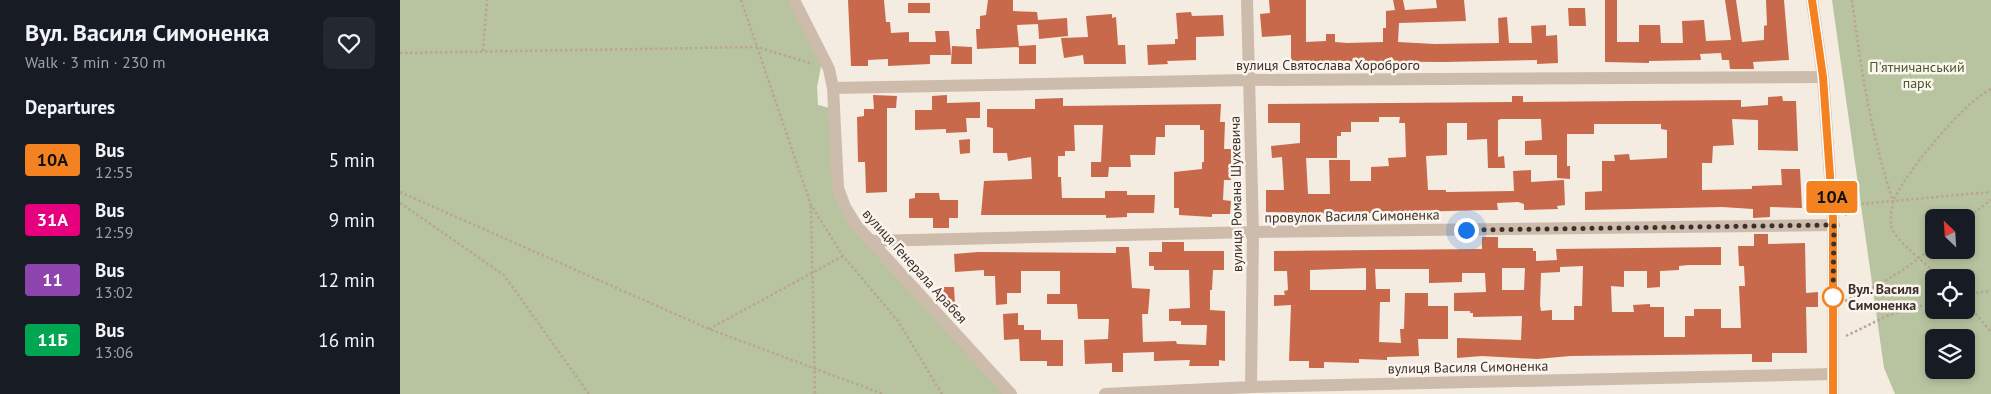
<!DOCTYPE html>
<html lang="en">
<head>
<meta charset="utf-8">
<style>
  :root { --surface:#171b24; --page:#242831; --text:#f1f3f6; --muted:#9ea1a6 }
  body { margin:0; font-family:"PT Sans",sans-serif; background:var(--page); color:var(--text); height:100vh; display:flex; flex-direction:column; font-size:19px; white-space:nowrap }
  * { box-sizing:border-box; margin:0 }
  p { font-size:16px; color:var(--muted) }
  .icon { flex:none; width:28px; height:28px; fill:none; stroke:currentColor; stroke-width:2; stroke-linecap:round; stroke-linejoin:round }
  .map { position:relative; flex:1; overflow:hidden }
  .drawer { display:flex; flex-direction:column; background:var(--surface); width:400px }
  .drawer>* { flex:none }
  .badge { padding:0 10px; border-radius:4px; font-size:18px; line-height:32px }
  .needle { width:32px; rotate:335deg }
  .tools { position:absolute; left:1525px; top:209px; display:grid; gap:10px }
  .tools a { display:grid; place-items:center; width:50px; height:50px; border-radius:8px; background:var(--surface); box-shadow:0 2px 8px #0003; font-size:25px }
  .you { position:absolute; width:25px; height:25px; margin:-12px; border:4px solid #fff; border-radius:50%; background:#1a73e8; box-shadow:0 0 0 8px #1a73e833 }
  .map>.badge { position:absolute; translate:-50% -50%; box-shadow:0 0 0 2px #fff }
  h2 { padding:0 25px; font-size:19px; line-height:45px }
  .round { display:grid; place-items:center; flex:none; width:52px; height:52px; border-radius:8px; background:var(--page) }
  .overview { display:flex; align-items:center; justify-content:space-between; height:85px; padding:0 25px }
  h1 { font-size:24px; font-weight:700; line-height:38px }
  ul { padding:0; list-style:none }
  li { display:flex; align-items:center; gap:15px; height:60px; padding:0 25px }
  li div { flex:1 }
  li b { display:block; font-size:19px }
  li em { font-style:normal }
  li .badge { min-width:55px; font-weight:700; text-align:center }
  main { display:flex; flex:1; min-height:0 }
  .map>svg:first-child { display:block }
  .green { fill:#b8c4a0; fill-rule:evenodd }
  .building { fill:#c8694b; fill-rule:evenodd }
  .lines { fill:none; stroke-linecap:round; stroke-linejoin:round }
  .path { stroke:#b9a596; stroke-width:2.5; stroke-dasharray:2.5 2.5; stroke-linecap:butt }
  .minor { stroke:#cdbbac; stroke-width:12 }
  .tertiary { stroke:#cdbbac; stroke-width:12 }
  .line-casing { stroke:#fff; stroke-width:11 }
  .line { stroke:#f58220; stroke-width:8 }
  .walk { stroke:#3b302b; stroke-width:5; stroke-dasharray:0 9 }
  .stop-dot { fill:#fff; stroke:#f58220; stroke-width:2.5 }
  .labels { text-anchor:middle; stroke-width:5; stroke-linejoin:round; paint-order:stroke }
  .street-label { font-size:14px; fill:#3b302b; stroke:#fbf5ee }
  .park-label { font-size:14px; fill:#4a5a2e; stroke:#fbf5ee }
  .stop-label { font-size:14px; font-weight:bold; fill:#3b302b; stroke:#fbf5ee; text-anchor:start }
</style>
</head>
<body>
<main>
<section class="drawer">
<div class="overview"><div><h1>Вул. Василя Симоненка</h1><p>Walk · 3 min · 230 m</p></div><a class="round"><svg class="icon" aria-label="heart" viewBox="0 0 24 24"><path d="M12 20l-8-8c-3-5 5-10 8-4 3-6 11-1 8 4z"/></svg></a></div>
<h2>Departures</h2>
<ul>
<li><span class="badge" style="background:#f58220;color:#111">10А</span><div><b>Bus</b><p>12:55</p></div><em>5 min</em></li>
<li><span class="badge" style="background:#e6007e;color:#fff">31А</span><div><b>Bus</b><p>12:59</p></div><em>9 min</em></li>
<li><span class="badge" style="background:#8e44ad;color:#fff">11</span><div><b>Bus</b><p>13:02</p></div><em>12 min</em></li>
<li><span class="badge" style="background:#00a651;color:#fff">11Б</span><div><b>Bus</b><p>13:06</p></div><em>16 min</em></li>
</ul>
</section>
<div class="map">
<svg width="1591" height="394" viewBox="0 0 1591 394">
  <rect width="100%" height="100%" fill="#f4ebe1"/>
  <path class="green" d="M0 0H393L422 61 417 87 418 105 430 108 445 207 611 394H0Z
    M1432 0H1591V394H1495L1484 368ZM1534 218H1566V250H1534ZM1534 278H1566V310H1534ZM1534 338H1566V370H1534Z"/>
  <path class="building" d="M448 0H484L486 22H490L491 33 509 32V42H536L535 31H549L551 55H530V64L488 66V59L468 60V66H451Z
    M588 0H613V11L637 12 638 20 667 18 668 36 639 39 638 24 617 25 619 47 577 49 576 29H580V16L586 15Z
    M869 0H906V42L926 41V34H935V42L947 43 983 42V28H986V11L995 10 993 0H1003L1005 10 1037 8 1036 0H1064L1066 21 999 23 998 42 1035 44 1099 43 1098 18 1107 17 1109 43H1132L1131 26 1146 25V36L1157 35 1158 63 1137 64V60L1044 62 891 61V35L862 37 860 14 870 13Z
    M1205 0H1217V42H1239V25H1260L1261 43H1283L1282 21 1304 20 1306 41 1331 40 1325 0H1336L1342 42 1364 40V26L1367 25 1366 0H1384L1389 60 1353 62 1354 69H1330L1329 60H1322L1321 53 1300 54 1301 60 1249 61V63L1205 62Z
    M508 3H530V13H508Z
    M1168 8H1185L1186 26H1169Z
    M791 12 792 16 823 15 824 36 796 37V60L767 61 768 64 748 65 747 45 775 44V39H778L776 13Z
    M712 14V18L716 17 718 45H725L726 64H684L683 55 664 58 661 38 688 37 686 16Z
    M636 45V64H619V46Z
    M552 46 572 47V64H551Z
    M473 95 497 96 496 108H487V192L466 193 465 162H458L457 117 464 116V109H474Z
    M547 95V103L580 102V118H566L567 132 546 133V129L515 130V110H532V96Z
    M1112 96H1123V102L1341 100V107L1368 105V97L1382 96 1383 101H1396L1398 151 1358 150V120L1332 119 1334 145 1313 146 1312 163H1302V190L1352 189V186L1382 185 1381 169H1400L1402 208 1370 207V217L1353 218V209L1322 207 1185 210V192L1202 191V161H1215L1214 155 1229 154 1230 160 1267 158V130L1261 129V124H1194V134H1167V166H1170V179L1157 178V155H1125V141L1142 140 1141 119H1101L1098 120V157L1104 156 1105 168H1088L1087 139 1067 140V123H1047V155L1026 156 1028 190H1046V192L1114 191 1113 171 1131 170V182L1164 180 1165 205 1157 206 1158 209 1124 210V204L1118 202 1097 203 1098 210H1085L938 214 866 212V190H884L882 157 872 158 871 146 900 143V123H868V104L1112 102ZM979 117H1000L999 123H1005L1006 157 988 158 989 166 971 167V181H950V160H929L930 194H908L906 158H937V136H941V132H951V122H979Z
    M663 98V106L821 104 820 122H825L824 149H831V180H824L823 200 831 201 830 214H812V217L779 215V208H774V172L802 169V162H804V130H800V125H765V137H756L755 155H730L731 167H709L708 177H691V162H701L703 125H674L675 151H665V156H658V177H661L662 198H705V191H727V195H755L754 213H727V217L706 218V215H581L584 181 632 179 631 157 608 161 607 153H593V128L587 127V109H635V99Z
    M570 139V153L560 154 559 140Z
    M515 193H539L540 200H558V218H549V228H533V218H509V199L515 198Z
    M1354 234H1368V244L1405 243 1406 293 1418 292V307H1406L1407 353H1372V362H1352V354L1170 356 1137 359 1082 356 1057 358V338L1121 340 1122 316 1073 317V313H1070V311H1054V293L1086 292 1085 273H1062V282L1029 283V269H975L976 289H990V302H980L979 342 1001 343 1000 329H1004L1005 293H1028V306H1048V339H1018L1019 356 987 357V360L959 359V363L924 362V368H909V361H889L891 305 874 306V295H885L884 291 888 290 887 271H874V251L1082 249V237H1098V248H1133V251H1136V261L1157 260 1156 249 1321 247V265H1289L1279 266V270L1260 271V287L1247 288V271H1224V287L1211 286 1212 312H1234L1233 305 1250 304V307H1264V337H1285V316H1294V309H1321V328H1341L1339 286H1345L1344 266H1339L1338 246H1354ZM1183 266 1182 306H1174V320H1152V310L1141 311 1140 305 1141 273 1160 272V267ZM966 268V290H910V270ZM1102 268H1125L1124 290H1102Z
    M762 242H784V251H824V270H813L812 290H810V310L825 311V361L819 360V366H789L790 360 754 361V352L723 353V372H712V363L685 364 684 340 708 339 709 319H678L677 304H647V294H660V271H621V293H607V304L596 305 595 276H584V270L555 272 554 254 578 252 716 253V247H729L732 288 750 289 748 314H742L743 342 776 341 777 344 806 345 807 325H781V321H769V309L790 308 789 270H754V266H749V252H762Z
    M543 287H554L555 305 543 306Z
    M618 313V325H624V330H641V340H663V366H647V361H620L619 339 604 340 603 314Z"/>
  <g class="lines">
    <path class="path" d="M341 0 411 205 443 256 498 321 542 394
      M1452 0C1461 69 1471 135 1493 201
      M83 51 87 0
      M0 53 357 47 413 64
      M0 192 309 329 483 394
      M0 203 104 275 189 394
      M411 206 415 394
      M1445 215 1460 204 1591 192
      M1566 219 1591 200
      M1541 278C1529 266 1495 241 1491 226 1490 220 1492 205 1494 199 1508 170 1563 103 1591 89
      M1566 294 1591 291
      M1445 301C1477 286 1508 270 1534 245
      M1566 302 1591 332
      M309 329 443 256
      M1446 336 1489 315 1534 302"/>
    <path class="minor" d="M394 0 429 69 433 88 438 188 445 207 456 225 611 394
      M847 0 853 232 851 387
      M433 88 848 80 1423 77
      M471 241 853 232 1434 225
      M705 394 851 387 1433 374"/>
    <path class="tertiary" d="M1412 0 1423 77 1433 219V394"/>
  </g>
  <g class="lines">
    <defs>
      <path id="line" d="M1412 0 1423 77 1433 219V394"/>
    </defs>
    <use href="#line" class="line-casing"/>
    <use href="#line" class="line"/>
    <path class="walk" d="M1066 230 1434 225 1433 297"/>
  </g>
  <circle class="stop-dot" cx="1433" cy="297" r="10"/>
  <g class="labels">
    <g class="street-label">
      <text x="928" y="70">вулиця Святослава Хороброго</text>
      <text transform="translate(836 194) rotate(-91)" y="5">вулиця Романа Шухевича</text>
      <text transform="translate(952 216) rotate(-1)" y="5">провулок Василя Симоненка</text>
      <text transform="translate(515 266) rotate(48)" y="5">вулиця Генерала Арабея</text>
      <text transform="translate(1068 367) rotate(-1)" y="5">вулиця Василя Симоненка</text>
    </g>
    <g class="park-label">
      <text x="1517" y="72">П'ятничанський<tspan x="1517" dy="16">парк</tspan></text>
    </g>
    <g class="stop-label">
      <text x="1448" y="294">Вул. Василя<tspan x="1448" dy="16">Симоненка</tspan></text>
    </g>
  </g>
</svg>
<div class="tools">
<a><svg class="needle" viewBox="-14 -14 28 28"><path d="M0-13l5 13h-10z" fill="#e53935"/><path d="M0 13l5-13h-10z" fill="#9ea1a6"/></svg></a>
<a><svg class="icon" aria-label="locate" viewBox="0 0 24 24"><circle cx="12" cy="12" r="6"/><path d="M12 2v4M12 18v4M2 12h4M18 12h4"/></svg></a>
<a><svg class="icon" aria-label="layers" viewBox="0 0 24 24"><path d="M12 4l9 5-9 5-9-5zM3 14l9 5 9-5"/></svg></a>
</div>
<div class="you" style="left:1066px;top:230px"></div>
<b class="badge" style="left:1432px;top:197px;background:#f58220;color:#111">10А</b>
</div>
</main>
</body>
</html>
